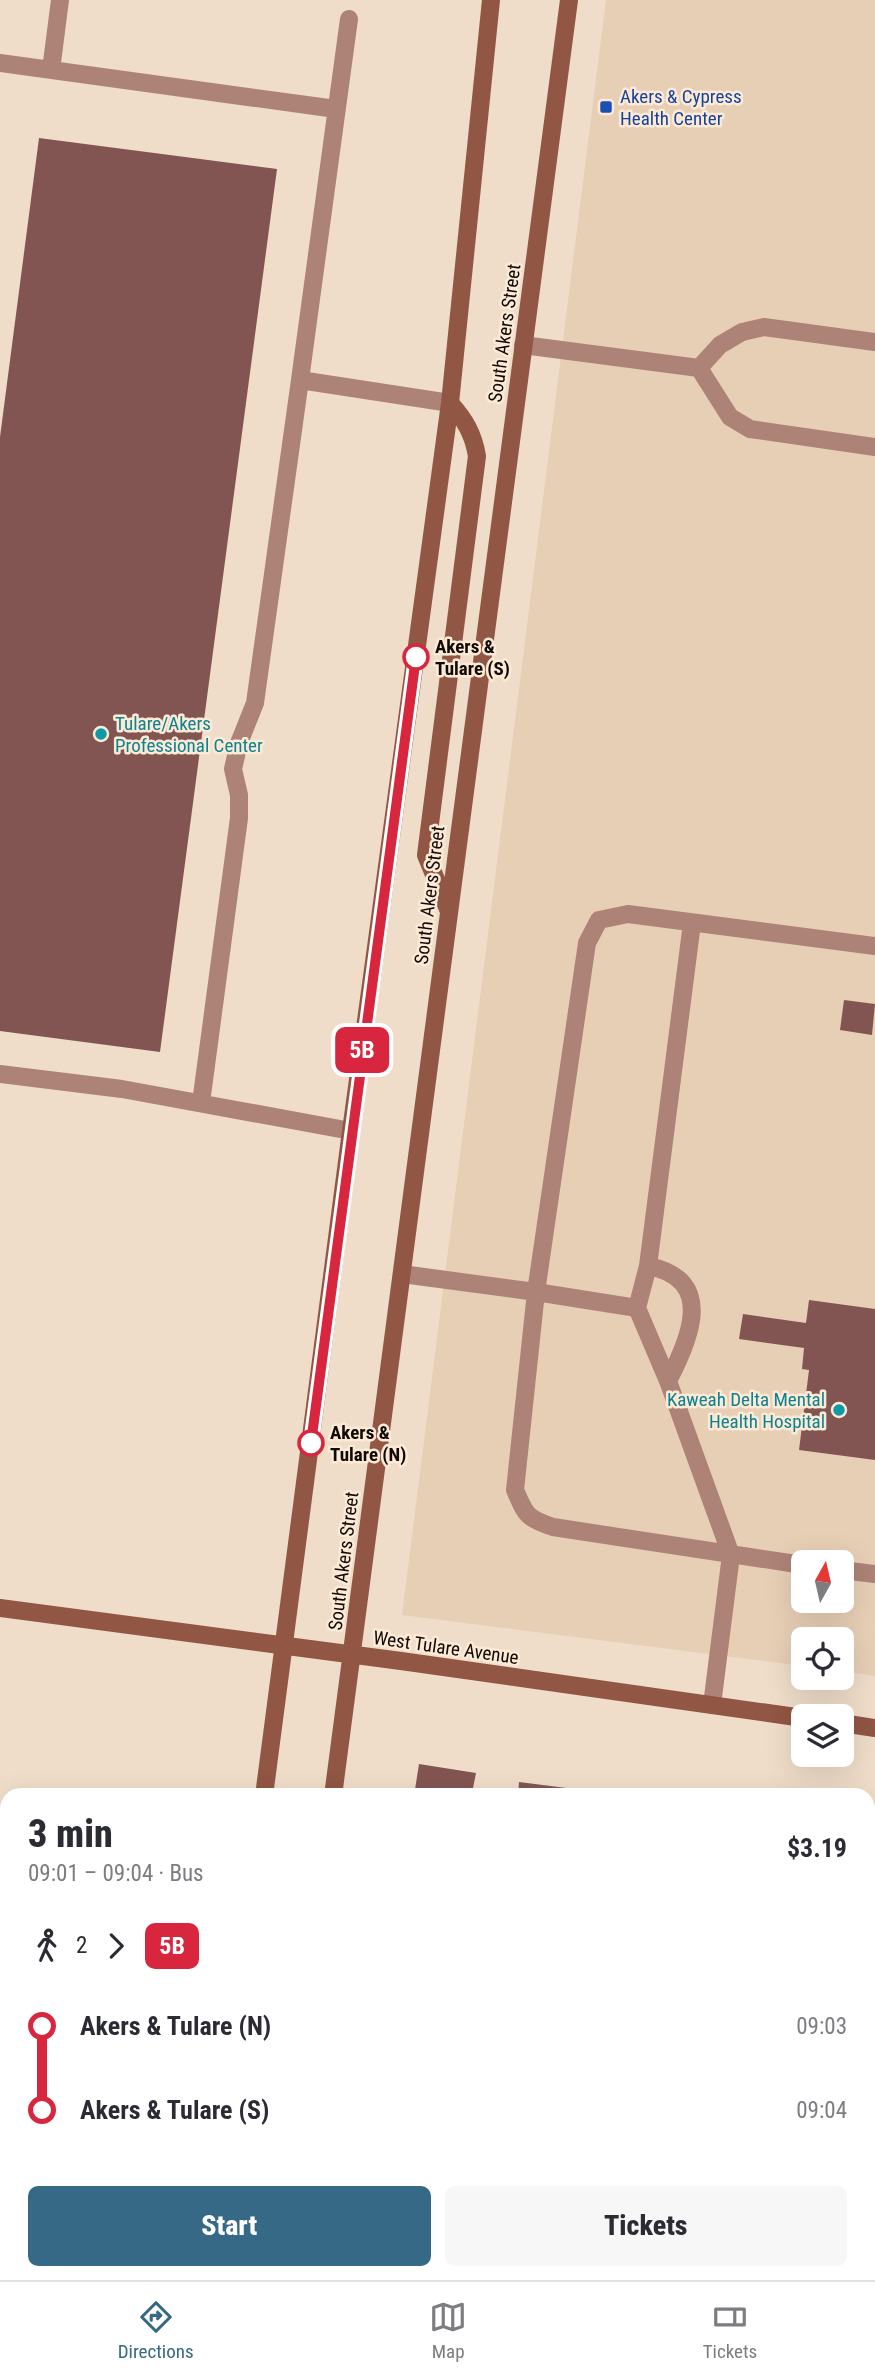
<!DOCTYPE html>
<html lang="en">
<head>
<meta charset="utf-8">
<style>
  :root { --surface:#fff; --page:#f7f7f7; --text:#2b2b33; --muted:#7c7c81; --line:#e1e1e2; --accent:#356985 }
  body { margin:0; font-family:"Roboto Condensed",sans-serif; background:var(--page); color:var(--text); height:100vh; display:flex; flex-direction:column; font-size:26px; white-space:nowrap }
  * { box-sizing:border-box; margin:0 }
  p { font-size:23px; color:var(--muted) }
  .icon { flex:none; width:38px; height:38px; fill:none; stroke:currentColor; stroke-width:2; stroke-linecap:round; stroke-linejoin:round }
  .map { position:relative; flex:1; overflow:hidden }
  .sheet { position:absolute; left:0px; top:1788px; width:875px; height:492px; display:flex; flex-direction:column; background:var(--surface); border-radius:21px 21px 0 0; box-shadow:0 7px 28px #0002 }
  .sheet>* { flex:none }
  .badge { padding:0 14px; border-radius:10px; font-size:24px; line-height:46px }
  .needle { width:46px; rotate:8deg }
  .controls { position:absolute; left:791px; top:1550px; display:grid; gap:14px }
  .controls a { display:grid; place-items:center; width:63px; height:63px; border-radius:10px; background:var(--surface); box-shadow:0 7px 28px #0002; font-size:35px }
  .map>.badge { position:absolute; translate:-50% -50%; box-shadow:0 0 0 4px #fff }
  .legs { display:flex; align-items:center; gap:10px; height:77px; padding:0 28px; font-size:23px }
  .legs p { margin-inline-start:auto }
  .headline { display:flex; align-items:center; justify-content:space-between; height:119px; padding:0 28px }
  h1 { font-size:38px; font-weight:800; line-height:52px }
  .cta { display:flex; gap:14px; margin-top:auto; padding:14px 28px }
  .cta a { flex:1; height:80px; border-radius:10px; background:var(--accent); color:#fff; font-size:28px; font-weight:800; line-height:80px; text-align:center }
  .cta a+a { background:var(--page); color:var(--text) }
  ul { padding:0 28px; list-style:none }
  li { display:flex; align-items:center; gap:24px; height:84px; font-size:26px }
  li i { display:grid; place-items:center; width:10px; height:100%; margin:0 9px; background:currentColor }
  li i::after { content:''; width:18px; height:18px; margin:-9px; border:5px solid; border-radius:50%; background:var(--surface) }
  li p { margin-inline-start:auto }
  li:first-child i { background:linear-gradient(#0000 50%,currentColor 0) }
  li:last-child i { background:linear-gradient(currentColor 50%,#0000 0) }
  .tabs { display:flex; justify-content:space-around; align-items:center; height:98px; border-top:2px solid var(--line); background:var(--surface); font-size:19px; color:var(--muted) }
  .tabs a { display:grid; justify-items:center; gap:4px }
  .tabs .active { color:var(--accent) }
  .map>svg:first-child { display:block }
  .built { fill:#e7cfb5; fill-rule:evenodd }
  .building { fill:#835552 }
  .lines { fill:none; stroke-linecap:round; stroke-linejoin:round }
  .lane { stroke:#ad8377; stroke-width:18 }
  .street { stroke:#ad8377; stroke-width:18 }
  .secondary { stroke:#915644; stroke-width:18 }
  .line-1-casing { stroke:#fff; stroke-width:16 }
  .line-1 { stroke:#d7263d; stroke-width:10 }
  .transit-dot { fill:#1a4fb4; stroke:#fdead6; stroke-width:2.5 }
  .stop-1-dot { fill:#fff; stroke:#d7263d; stroke-width:3.5 }
  .culture-dot { fill:#0f9aa8; stroke:#fdead6; stroke-width:2.5 }
  .labels { text-anchor:middle; stroke-width:5; stroke-linejoin:round; paint-order:stroke }
  .transit-label { font-size:19px; fill:#164399; stroke:#fdead6; text-anchor:start }
  .street-label { font-size:19px; fill:#100a05; stroke:#fdead6 }
  .stop-label { font-size:19px; font-weight:bold; fill:#100a05; stroke:#fdead6; text-anchor:start }
  .culture-label { font-size:19px; fill:#0d838f; stroke:#fdead6; text-anchor:start }
</style>
</head>
<body>
<div class="map">
<svg width="875" height="2280" viewBox="0 0 875 2280">
  <rect width="100%" height="100%" fill="#efddc9"/>
  <path class="built" d="M606 0H875V1676L842 1671V1640H803V1666L402 1615ZM803 1563H842V1601H803Z"/>
  <path class="building" d="M39 138 277 169 160 1052 0 1031V437Z
    M844 1000 875 1004 872 1035 840 1030Z
    M809 1300 875 1309V1460L799 1450 809 1370 802 1369 804 1348 739 1339 743 1314 806 1323Z
    M419 1764 476 1773 473 1788 494 1791V1796H414Z
    M519 1782 590 1791 589 1796H518Z
    M869 1846 875 1847V1941L868 1940Z
    M868 2092 875 2093V2173L868 2172Z
    M868 2261 875 2263V2280H812L813 2273H868Z
    M389 2273H426L425 2280H389Z
    M441 2273H522L521 2280H440Z
    M541 2273H616V2280H575L541 2275Z
    M626 2273H710L709 2280H625Z
    M718 2273H798L797 2280H717Z"/>
  <g class="lines">
    <path class="lane" d="M0 63 336 109
      M51 70 60 0
      M523 345 699 368
      M699 368 730 417 750 429 875 447
      M699 368 720 345 742 332 764 327 875 342
      M300 380 349 19
      M0 1074 122 1089 351 1131
      M201 1103 239 818V795L233 769 239 743 255 703 300 380 450 403
      M648 1266C716 1279 690 1339 668 1381
      M402 1274 536 1292 637 1308 668 1381 731 1555 712 1705
      M637 1308 648 1266 692 923
      M803 1565 553 1527C526 1518 526 1515 515 1490L536 1292 587 943 599 920 628 914 875 946
      M842 1570 875 1574
      M0 1837 7 1838
      M0 2273 7 2222"/>
    <path class="street" d="M868 2016 875 2017"/>
    <path class="secondary" d="M448 909 426 855 477 456C473 433 465 420 450 403
      M0 1608 401 1661 803 1718
      M842 1723 875 1728
      M264 1796 351 1131 450 403 491 0
      M333 1796 569 0
      M198 2280 199 2273
      M268 2280 269 2273"/>
  </g>
  <g class="lines">
    <defs>
      <path id="line-1" d="M311 1443 416 657"/>
    </defs>
    <use href="#line-1" class="line-1-casing"/>
    <use href="#line-1" class="line-1"/>
  </g>
  <rect class="transit-dot" x="599" y="100" width="14" height="14" rx="3.5"/>
  <g class="stop-1-dot">
    <circle cx="416" cy="657" r="12"/>
    <circle cx="311" cy="1443" r="12"/>
  </g>
  <g class="culture-dot">
    <circle cx="101" cy="734" r="7"/>
    <circle cx="839" cy="1410" r="7"/>
  </g>
  <g class="labels">
    <g class="transit-label">
      <text x="620" y="103">Akers &amp; Cypress<tspan x="620" dy="22">Health Center</tspan></text>
    </g>
    <g class="street-label">
      <text transform="translate(504 333) rotate(-82)" y="7">South Akers Street</text>
      <text transform="translate(429 895) rotate(-83)" y="7">South Akers Street</text>
      <text transform="translate(343 1561) rotate(-83)" y="7">South Akers Street</text>
      <text transform="translate(446 1647) rotate(8)" y="7">West Tulare Avenue</text>
    </g>
    <g class="stop-label">
      <text x="435" y="653">Akers &amp;<tspan x="435" dy="22">Tulare (S)</tspan></text>
      <text x="330" y="1439">Akers &amp;<tspan x="330" dy="22">Tulare (N)</tspan></text>
    </g>
    <g class="culture-label">
      <text x="115" y="730">Tulare/Akers<tspan x="115" dy="22">Professional Center</tspan></text>
      <text x="825" y="1406" text-anchor="end">Kaweah Delta Mental<tspan x="825" dy="22">Health Hospital</tspan></text>
    </g>
  </g>
</svg>
<div class="controls">
<a><svg class="needle" viewBox="-14 -14 28 28"><path d="M0-13l5 13h-10z" fill="#e53935"/><path d="M0 13l5-13h-10z" fill="#7c7c81"/></svg></a>
<a><svg class="icon" aria-label="locate" viewBox="0 0 24 24"><circle cx="12" cy="12" r="6"/><path d="M12 2v4M12 18v4M2 12h4M18 12h4"/></svg></a>
<a><svg class="icon" aria-label="layers" viewBox="0 0 24 24"><path d="M12 4l9 5-9 5-9-5zM3 14l9 5 9-5"/></svg></a>
</div>
<b class="badge" style="left:362px;top:1050px;background:#d7263d;color:#fff">5B</b>
<section class="sheet">
<div class="headline"><div><h1>3 min</h1><p>09:01 – 09:04 · Bus</p></div><b>$3.19</b></div>
<div class="legs"><svg class="icon" aria-label="walk" viewBox="0 0 24 24"><circle cx="13" cy="4" r="2"/><path d="M13 8l-2 6 4 7M11 14l-3 7M7 12l3-4h3l4 4"/></svg>2<svg class="icon" aria-label="forward" viewBox="0 0 24 24"><path d="M9 5l7 7-7 7"/></svg><b class="badge" style="background:#d7263d;color:#fff">5B</b></div>
<ul>
<li><i style="color:#d7263d"></i><b>Akers &amp; Tulare (N)</b><p>09:03</p></li>
<li><i style="color:#d7263d"></i><b>Akers &amp; Tulare (S)</b><p>09:04</p></li>
</ul>
<div class="cta"><a>Start</a><a>Tickets</a></div>
</section>
</div>
<nav class="tabs">
<a class="active"><svg class="icon" aria-label="directions" viewBox="0 0 24 24"><path d="M12 3l9 9-9 9-9-9zM9 14v-3h6M13 9l2 2-2 2"/></svg>Directions</a>
<a><svg class="icon" aria-label="map" viewBox="0 0 24 24"><path d="M3 6l6-2 6 2 6-2v14l-6 2-6-2-6 2zM9 4v14M15 6v14"/></svg>Map</a>
<a><svg class="icon" aria-label="tickets" viewBox="0 0 24 24"><path d="M3 7h18v10H3zM15 7v10"/></svg>Tickets</a>
</nav>
</body>
</html>
